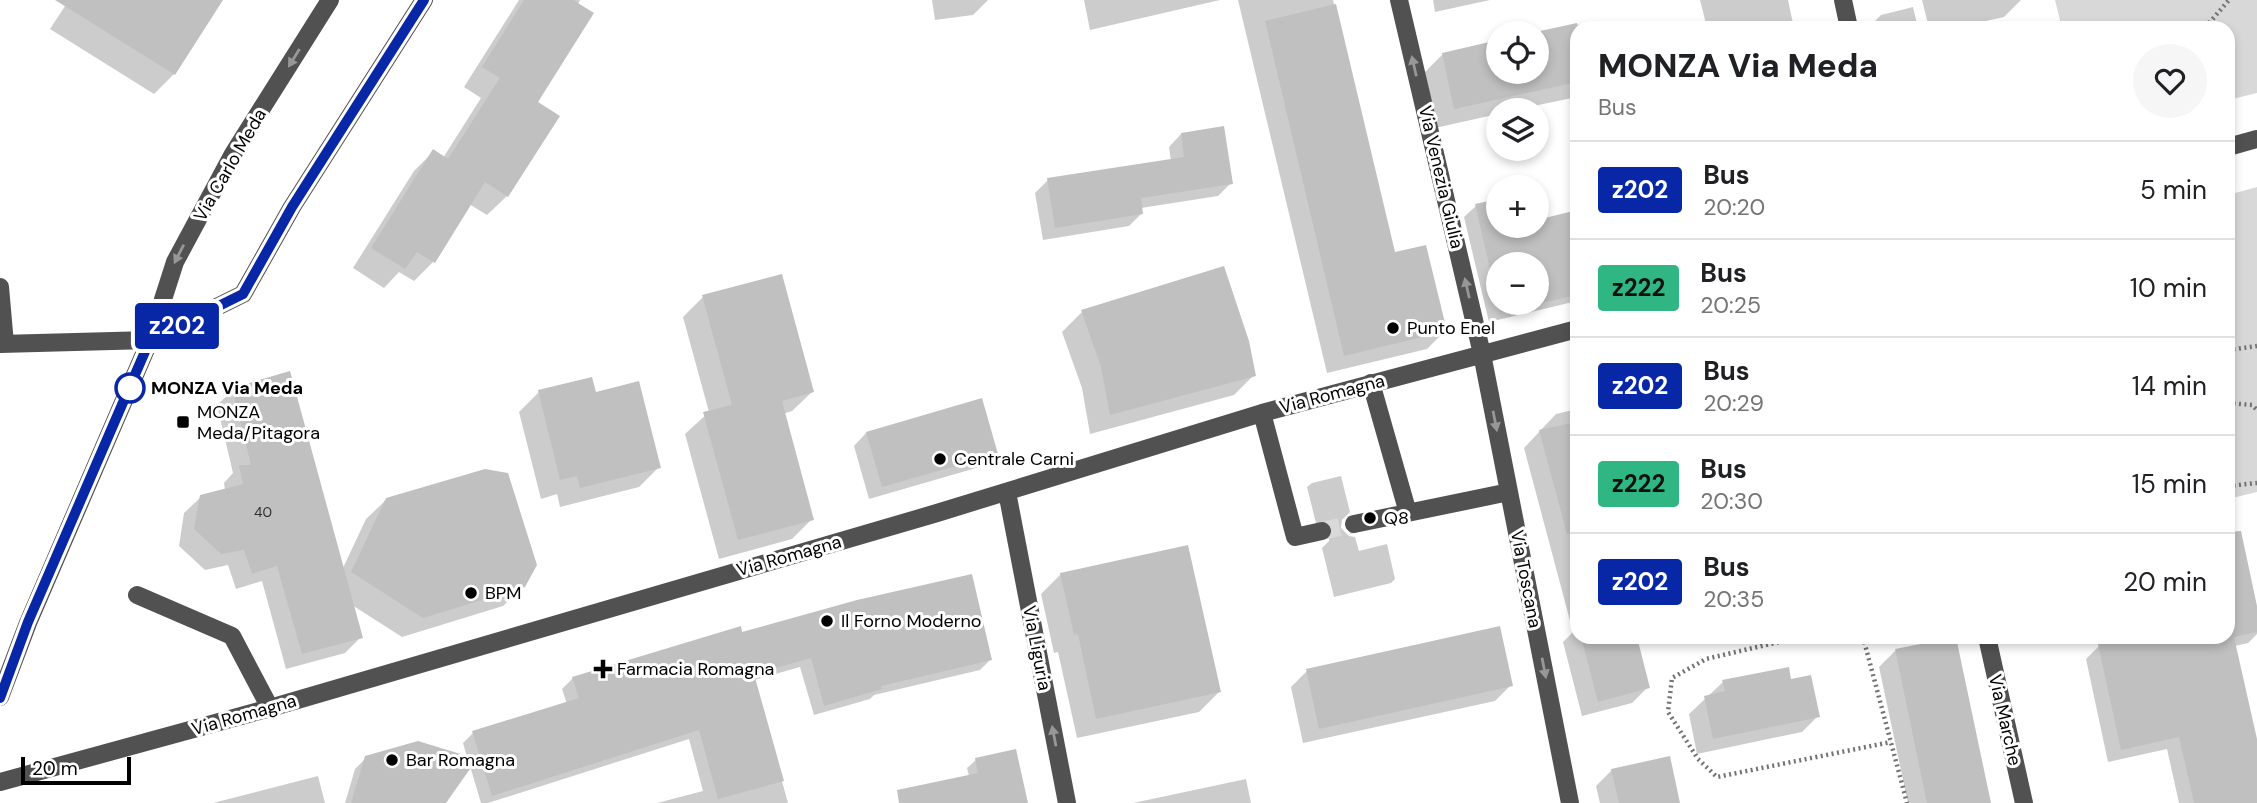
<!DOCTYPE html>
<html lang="it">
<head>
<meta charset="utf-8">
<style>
  :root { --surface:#fff; --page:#f6f6f6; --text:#202124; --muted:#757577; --line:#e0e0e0 }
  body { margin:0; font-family:"DM Sans",sans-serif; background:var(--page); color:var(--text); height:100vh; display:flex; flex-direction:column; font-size:26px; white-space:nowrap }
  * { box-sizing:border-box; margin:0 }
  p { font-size:23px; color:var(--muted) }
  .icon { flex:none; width:38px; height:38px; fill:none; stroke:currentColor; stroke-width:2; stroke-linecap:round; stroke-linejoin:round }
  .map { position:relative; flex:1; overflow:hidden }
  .side { position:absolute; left:1570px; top:21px; width:665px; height:623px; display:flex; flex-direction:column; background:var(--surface); border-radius:21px; box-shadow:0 4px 10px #0003 }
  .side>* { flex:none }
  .badge { padding:0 14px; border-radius:5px; font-size:24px; line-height:46px }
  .controls { position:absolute; left:1486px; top:21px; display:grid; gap:14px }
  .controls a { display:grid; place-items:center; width:63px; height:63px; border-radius:50%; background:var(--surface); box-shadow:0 4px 10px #0003; font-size:35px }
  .scale { position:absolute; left:21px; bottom:18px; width:110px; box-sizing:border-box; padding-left:7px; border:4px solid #000; border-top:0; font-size:19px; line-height:24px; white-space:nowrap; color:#000; -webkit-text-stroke:5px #fff; paint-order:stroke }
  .map>.badge { position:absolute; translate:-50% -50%; box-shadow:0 0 0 4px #fff }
  .round { display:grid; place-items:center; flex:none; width:74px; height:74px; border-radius:37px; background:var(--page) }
  .summary { display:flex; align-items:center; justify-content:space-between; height:119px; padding:0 28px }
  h1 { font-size:33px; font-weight:800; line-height:52px }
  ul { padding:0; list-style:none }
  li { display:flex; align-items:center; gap:21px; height:98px; padding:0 28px; border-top:2px solid var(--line) }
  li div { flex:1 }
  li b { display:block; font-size:26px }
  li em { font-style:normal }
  li .badge { min-width:77px; font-weight:700; text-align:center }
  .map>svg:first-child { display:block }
  .green { fill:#d8d8d8 }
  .shadow { fill:#0003; fill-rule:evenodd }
  .building { fill:#c0c0c0; fill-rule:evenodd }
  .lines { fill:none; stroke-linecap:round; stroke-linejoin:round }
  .minor-tunnel { stroke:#d9d9d9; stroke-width:18; stroke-dasharray:18 9; stroke-linecap:butt }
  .path { stroke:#737373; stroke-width:4.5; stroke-dasharray:2 3.5; stroke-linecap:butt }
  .minor { stroke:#515151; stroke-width:18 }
  .oneway { fill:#979797 }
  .line-casing { stroke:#fff; stroke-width:16 }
  .line { stroke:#0727a6; stroke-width:10 }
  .poi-dot { fill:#000; stroke:#fff; stroke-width:2.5 }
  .stop-dot { fill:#fff; stroke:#0727a6; stroke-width:3.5 }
  .labels { text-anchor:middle; stroke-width:6; stroke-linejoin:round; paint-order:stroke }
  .number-label { font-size:14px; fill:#303030 }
  .street-label { font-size:18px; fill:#000; stroke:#fff }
  .poi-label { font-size:18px; fill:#000; stroke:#fff; text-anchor:start }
  .stop-label { font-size:18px; font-weight:bold; fill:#000; stroke:#fff; text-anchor:start }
</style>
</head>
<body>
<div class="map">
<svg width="2257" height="803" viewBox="0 0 2257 803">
  <rect width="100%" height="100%" fill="#fff"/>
  <path class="green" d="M2055 0H2257V93L2228 100V28H2062Z
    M2257 187V492L2228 499V195Z"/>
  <path class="shadow" d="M69 0H221L174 74 154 94 50 29Z
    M519 0H580L536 102 507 196 487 215 469 204 433 262 414 281 399 272 384 288 353 268 414 171 433 152 443 158 481 98 464 87Z
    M932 0H988L973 15 935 20Z
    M1084 0H1220L1090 30Z
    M1238 0H1333L1394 254 1445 331 1427 349 1327 373Z
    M1433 0H1490L1435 12Z
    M1700 0H1788L1794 28H1707Z
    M1922 0H2021L2004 17 1954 28H1929Z
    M1913 7 1918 28H1868L1881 15Z
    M1594 21 1595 28H1577V97L1515 110H1498V114L1435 128 1423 74 1443 54 1498 42V72H1536V34Z
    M1181 134 1231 183 1218 196 1141 208V214L1129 226 1043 240 1035 193 1048 180 1171 161 1169 147Z
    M1498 201V226H1536L1539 221 1577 211V301L1489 322 1464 217 1476 206ZM1498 264H1536V303H1498Z
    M703 297 812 392 792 411 783 414 812 519 792 539 719 559 685 434 709 412 683 317Z
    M1082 312 1254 375 1234 395 1090 434 1082 388 1062 332Z
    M233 390 342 570 366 519 387 499 524 586 503 606 402 637 352 605 361 637 345 653 286 669 262 581 236 589 228 565 205 570 179 546 184 513 201 497 225 490 224 483 233 473 217 405Z
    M539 392 659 467 639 487 560 507 557 494 541 499 519 412Z
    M1577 409V637H1635L1648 687 1632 703 1582 716 1563 642 1573 632 1524 448 1556 414Z
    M866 433 996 453 983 466 869 499 854 446Z
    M1341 476 1350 512 1342 520 1341 528 1349 536 1355 537 1359 551 1387 544 1395 579 1391 583 1334 597 1322 548 1329 541V532L1316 523 1307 487 1312 483Z
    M2240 534 2257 614V634L2248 643 2235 646 2257 747V803H2179L2167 749 2108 762 2086 659 2099 646 2138 637H2228V536Z
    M1061 574 1219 692 1199 712 1077 738 1058 652 1054 653 1041 594Z
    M741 634 990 660 980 670 874 695 870 699 814 715 800 667 754 680 788 803H657L703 791 689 739 488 803H481L470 766 444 803H345L355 769 366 758 467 757 463 743 473 733 567 704 562 689 573 678Z
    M1955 638 1990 803H1908L1879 667 1895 651Z
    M1307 671 1511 685 1495 701 1303 743 1291 687Z
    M1790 681 1818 716 1802 732 1697 754 1689 714 1723 682Z
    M976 760 1026 803H924L969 776 967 768Z
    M1612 770 1678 803H1600L1596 786Z
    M318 776 325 803H213Z
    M1246 779 1251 803H1133Z"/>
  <path class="building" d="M55 0H223L175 75Z
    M524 0H573L594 13 538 102 560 116 508 197 485 182 435 263 417 252 405 269 371 248 433 149 448 159 500 78 482 67Z
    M1336 4 1395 252 1426 245 1447 331 1344 356 1265 21Z
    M1577 23V82L1454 109 1442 53 1498 40V72H1536V33H1531Z
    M1224 126 1233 184 1141 198 1143 214 1055 228 1047 178 1184 157 1181 133Z
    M1498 199V226H1536V202L1541 219 1577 210V295L1500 312 1475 204ZM1498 264H1536V303H1498Z
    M1224 266 1249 341 1256 376 1110 415 1101 367 1081 310Z
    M782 274 814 392 782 401 814 520 738 540 703 412 732 405 702 295Z
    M290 371 363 638 302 654 277 566 252 574 244 550 221 554 194 529 200 495 243 484 239 465H251L232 388Z
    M592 377 596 392 639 381 661 468 580 488 577 476 560 480 538 390Z
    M982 398 998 454 882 487 866 432Z
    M1577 422V532L1567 534 1539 430Z
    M485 469 508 473 537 565 525 587 423 618 351 572 386 498Z
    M2241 531 2257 606V632L2234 637 2257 739V803H2194L2179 737 2121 750 2098 644 2130 637H2228V532Z
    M1188 545 1221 692 1096 719 1078 634 1074 635 1060 573Z
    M972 574 992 660 881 686 882 689 824 706 811 658 754 674 784 781 718 799 699 730 492 796 472 731 579 698 572 677 741 626 742 632 857 600Z
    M1500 626 1513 686 1319 729 1306 669Z
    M1581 637H1637L1650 688 1598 702Z
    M1956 637 1991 803H1927L1895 649Z
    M1789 667 1791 679 1811 675 1820 717 1713 739 1704 696 1725 691 1722 680Z
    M418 741 477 759 446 803H351L365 756Z
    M1016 749 1028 803H899L897 790 978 773 975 758Z
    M1670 756 1680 803H1619L1611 769Z"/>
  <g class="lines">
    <path class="minor-tunnel" d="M1322 531 1354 524"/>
    <path class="path" d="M2199 28 2210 22 2229 0
      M2228 350 2257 346
      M2228 403 2252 405 2257 410
      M2228 486 2257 483
      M1800 637 1706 659 1672 678 1668 712 1698 759 1717 777 1891 742
      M1863 637 1907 803"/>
    <path class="minor" d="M1399 0 1482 354 1570 803
      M1843 0 1849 28
      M2228 147 2257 139
      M0 287 5 344
      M0 344 150 340 243 294 292 207 424 0
      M1371 383 1408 513
      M1262 413 1295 537 1322 531
      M1007 492 1067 803
      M1354 524 1509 492
      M137 595 232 636 270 708
      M1987 637 2024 803
      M0 697 28 623 150 340 175 262 233 154 330 0
      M0 782 270 708 937 513 1262 413 1577 329"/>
  </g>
  <defs><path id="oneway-solid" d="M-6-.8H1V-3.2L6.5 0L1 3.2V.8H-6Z" transform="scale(1.75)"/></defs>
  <g class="oneway">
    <use href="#oneway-solid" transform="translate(294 58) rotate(122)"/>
    <use href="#oneway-solid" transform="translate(1414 66) rotate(-103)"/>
    <use href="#oneway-solid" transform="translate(179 254) rotate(117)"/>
    <use href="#oneway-solid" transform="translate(1467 288) rotate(-103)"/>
    <use href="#oneway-solid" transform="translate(1495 421) rotate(79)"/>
    <use href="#oneway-solid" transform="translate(1544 668) rotate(79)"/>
    <use href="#oneway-solid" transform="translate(1054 736) rotate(-101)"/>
  </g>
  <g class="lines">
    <defs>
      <path id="line" d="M0 698 28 622 150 340 243 294 292 207 424 0"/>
    </defs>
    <use href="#line" class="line-casing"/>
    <use href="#line" class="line"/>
  </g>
  <g class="poi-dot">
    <circle cx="1393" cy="328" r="7"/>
    <rect x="176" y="415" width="14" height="14" rx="3.5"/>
    <circle cx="940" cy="459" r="7"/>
    <circle cx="1370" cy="518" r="7"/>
    <circle cx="471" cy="593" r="7"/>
    <circle cx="827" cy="621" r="7"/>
    <path d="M599.5 658.5h7v7h7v7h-7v7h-7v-7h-7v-7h7z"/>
    <circle cx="392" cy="760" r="7"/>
  </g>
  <circle class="stop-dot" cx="130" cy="388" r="14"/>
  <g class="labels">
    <g class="number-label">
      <text x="263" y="517">40</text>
    </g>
    <g class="street-label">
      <text transform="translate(230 165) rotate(-60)" y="6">Via Carlo Meda</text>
      <text transform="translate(1441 177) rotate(77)" y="6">Via Venezia Giulia</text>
      <text transform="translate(1332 394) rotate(-15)" y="6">Via Romagna</text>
      <text transform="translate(789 556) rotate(-16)" y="6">Via Romagna</text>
      <text transform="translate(1526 579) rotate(79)" y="6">Via Toscana</text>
      <text transform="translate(1037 648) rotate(79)" y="6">Via Liguria</text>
      <text transform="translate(244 715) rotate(-16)" y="6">Via Romagna</text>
      <text transform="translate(2005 720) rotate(77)" y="6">Via Marche</text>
    </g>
    <g class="poi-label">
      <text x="1407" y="334">Punto Enel</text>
      <text x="197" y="418">MONZA<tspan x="197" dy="21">Meda/Pitagora</tspan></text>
      <text x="954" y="465">Centrale Carni</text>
      <text x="1384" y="524">Q8</text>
      <text x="485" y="599">BPM</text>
      <text x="841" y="627">Il Forno Moderno</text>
      <text x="617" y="675">Farmacia Romagna</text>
      <text x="406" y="766">Bar Romagna</text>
    </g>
    <g class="stop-label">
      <text x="151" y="394">MONZA Via Meda</text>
    </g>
  </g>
</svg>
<div class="controls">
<a><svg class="icon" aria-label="locate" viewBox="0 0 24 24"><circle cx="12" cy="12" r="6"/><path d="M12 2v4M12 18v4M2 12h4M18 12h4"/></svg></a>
<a><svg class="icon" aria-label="layers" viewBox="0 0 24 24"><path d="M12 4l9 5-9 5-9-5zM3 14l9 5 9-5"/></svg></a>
<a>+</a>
<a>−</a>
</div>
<div class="scale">20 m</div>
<b class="badge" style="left:177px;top:326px;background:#0727a6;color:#fff">z202</b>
<section class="side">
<div class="summary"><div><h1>MONZA Via Meda</h1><p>Bus</p></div><a class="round"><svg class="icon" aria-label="heart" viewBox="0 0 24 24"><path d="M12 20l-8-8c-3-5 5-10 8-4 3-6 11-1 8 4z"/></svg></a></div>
<ul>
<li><span class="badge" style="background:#0727a6;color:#fff">z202</span><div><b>Bus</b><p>20:20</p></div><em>5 min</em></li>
<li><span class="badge" style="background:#2fb683;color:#111">z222</span><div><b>Bus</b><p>20:25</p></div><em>10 min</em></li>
<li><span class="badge" style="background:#0727a6;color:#fff">z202</span><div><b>Bus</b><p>20:29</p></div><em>14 min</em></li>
<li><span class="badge" style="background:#2fb683;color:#111">z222</span><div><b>Bus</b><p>20:30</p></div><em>15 min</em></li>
<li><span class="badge" style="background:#0727a6;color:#fff">z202</span><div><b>Bus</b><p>20:35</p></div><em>20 min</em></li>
</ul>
</section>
</div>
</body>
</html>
